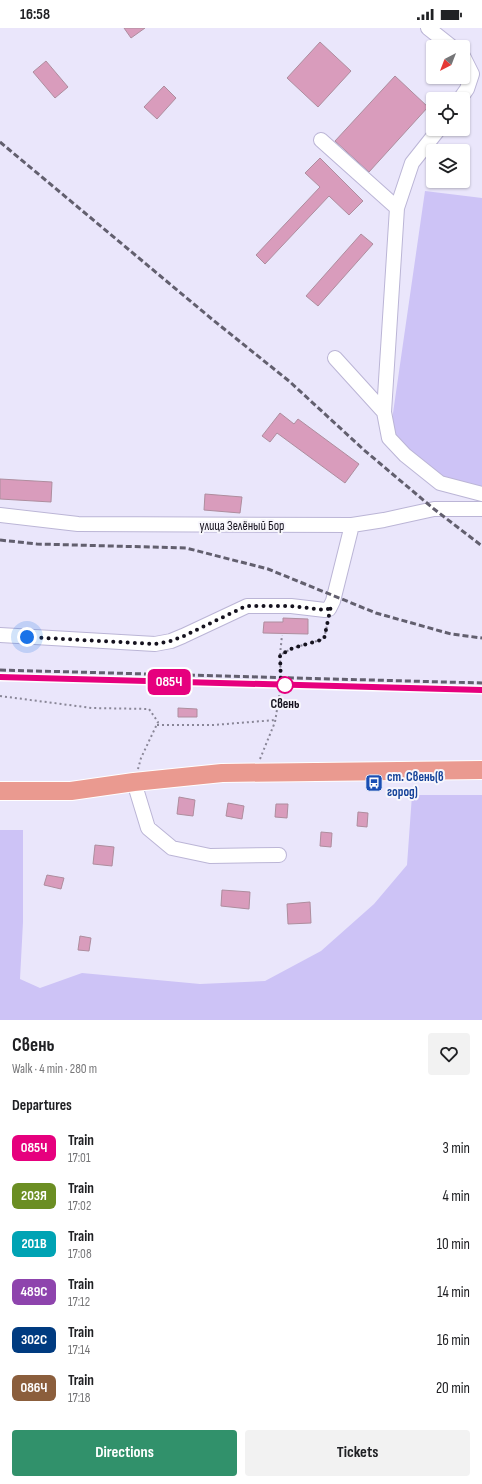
<!DOCTYPE html>
<html lang="en">
<head>
<meta charset="utf-8">
<style>
  :root { --surface:#fff; --page:#f2f2f2; --text:#202124; --muted:#757577; --accent:#31916b }
  body { margin:0; font-family:"Sofia Sans Condensed",sans-serif; background:var(--page); color:var(--text); height:100vh; display:flex; flex-direction:column; font-size:15px; white-space:nowrap }
  * { box-sizing:border-box; margin:0 }
  p { font-size:13px; color:var(--muted) }
  .icon { flex:none; width:22px; height:22px; fill:none; stroke:currentColor; stroke-width:2; stroke-linecap:round; stroke-linejoin:round }
  .map { position:relative; height:992px; overflow:hidden }
  .panel { display:flex; flex-direction:column; background:var(--surface); flex:1 }
  .panel>* { flex:none }
  .badge { padding:0 8px; border-radius:6px; font-size:14px; line-height:26px }
  .needle { width:26px; rotate:222deg }
  .controls { position:absolute; left:426px; top:12px; display:grid; gap:8px }
  .controls a { display:grid; place-items:center; width:44px; height:44px; border-radius:4px; background:var(--surface); box-shadow:0 1px 3px #0004; font-size:20px }
  .you { position:absolute; width:20px; height:20px; margin:-10px; border:3px solid #fff; border-radius:50%; background:#1a73e8; box-shadow:0 0 0 6px #1a73e833 }
  .map>.badge { position:absolute; translate:-50% -50%; box-shadow:0 0 0 2px #fff }
  h2 { padding:0 12px; font-size:15px; line-height:36px }
  .round { display:grid; place-items:center; flex:none; width:42px; height:42px; border-radius:4px; background:var(--page) }
  .overview { display:flex; align-items:center; justify-content:space-between; height:68px; padding:0 12px }
  h1 { font-size:19px; font-weight:700; line-height:30px }
  .cta { display:flex; gap:8px; margin-top:auto; padding:8px 12px }
  .cta a { flex:1; height:46px; border-radius:4px; background:var(--accent); color:#fff; font-size:16px; font-weight:700; line-height:46px; text-align:center }
  .cta a+a { background:var(--page); color:var(--text) }
  ul { padding:0; list-style:none }
  li { display:flex; align-items:center; gap:12px; height:48px; padding:0 12px }
  li div { flex:1 }
  li b { display:block; font-size:15px }
  li em { font-style:normal }
  li .badge { min-width:44px; font-weight:700; text-align:center }
  .status { display:flex; justify-content:space-between; align-items:center; height:28px; padding:0 20px; background:var(--surface); direction:ltr }
  .status svg { height:11px; fill:currentColor }
  .map>svg:first-child { display:block }
  .green { fill:#cdc3f6 }
  .building { fill:#d99cbc; stroke:#ae8d9e }
  .lines { fill:none; stroke-linecap:round; stroke-linejoin:round }
  .minor-casing { stroke:#bbb5d6; stroke-width:16 }
  .major-casing { stroke:#fff; stroke-width:20 }
  .path { stroke:#898697; stroke-width:2; stroke-dasharray:2 3; stroke-linecap:butt }
  .minor { stroke:#fff; stroke-width:14 }
  .major { stroke:#ea9a90; stroke-width:18 }
  .rail { stroke:#625f6e; stroke-width:3; stroke-dasharray:6 3; stroke-linecap:butt }
  .line-casing { stroke:#fff; stroke-width:9 }
  .line { stroke:#e6007e; stroke-width:6 }
  .walk { stroke:#15121e; stroke-width:4; stroke-dasharray:0 7.2 }
  .stop-dot { fill:#fff; stroke:#e6007e; stroke-width:2 }
  .labels { text-anchor:middle; stroke-width:4; stroke-linejoin:round; paint-order:stroke }
  .street-label { font-size:13px; fill:#15121e; stroke:#f7f6fc }
  .stop-label { font-size:13px; font-weight:bold; fill:#15121e; stroke:#f7f6fc }
  .transit-label { font-size:13px; font-weight:bold; fill:#164399; stroke:#f7f6fc; text-anchor:start }
</style>
</head>
<body>
<div class="status"><b>16:58</b><svg viewBox="0 0 49 12"><path d="M0 12V9h3v3zM5 12V6h3v6zM10 12V3h3v9zM15 12V0h3v12zM26 1h20v11H26zM47 4h2v5h-2z"/></svg></div>
<div class="map">
<svg width="482" height="992" viewBox="0 0 482 992">
  <rect width="100%" height="100%" fill="#eae6fb"/>
  <path class="green" d="M425 163 482 170V459L441 452 390 406Z
    M412 767H482V992H0V802H23V894L20 951 40 960 82 945 200 956 265 953 321 923 374 876 407 837Z"/>
  <path class="building" d="M124 0H145L131 10Z
    M320 14 351 43 318 79 287 50Z
    M46 33 68 59 55 70 33 44Z
    M395 48 428 79 369 144 335 113Z
    M164 58 176 70 157 91 144 79Z
    M320 130 363 173 349 187 329 168 265 236 256 227 320 159 305 145Z
    M361 206 373 216 318 278 306 268Z
    M280 385 294 396 298 391 359 436 345 455 277 405 270 414 262 408Z
    M0 451 52 454 51 474 0 471Z
    M205 466 242 469 240 485 204 482Z
    M283 590 308 591V606L263 605 264 594H283Z
    M178 680 197 681V689H178Z
    M179 769 195 772 193 788 177 786Z
    M228 775 244 778 242 791 226 788Z
    M276 776H288L287 790 275 789Z
    M358 784 368 785 367 799 357 798Z
    M321 804 332 805 331 819 320 818Z
    M95 817 114 819 112 838 93 836Z
    M47 847 64 850 61 861 44 857Z
    M222 862 250 864 249 881 221 878Z
    M310 874 311 895 288 896 287 876Z
    M80 908 91 910 89 923 78 922Z"/>
  <g class="lines">
    <defs>
      <path id="minor" d="M428 0 452 19
        M460 71 467 61 472 46 463 28
        M439 101 412 135 397 180 384 384 389 410 405 427 440 455 482 466
        M321 112 397 180
        M335 330 384 384
        M0 487 78 496 352 497 384 492 434 481H482
        M0 607 155 616 171 613 183 608 247 578H291L325 582 329 581 333 573 352 497
        M134 754 148 800 172 820 210 828 279 827"/>
      <path id="major" d="M0 763H71L134 754 222 745 482 742"/>
    </defs>
    <use href="#minor" class="minor-casing"/>
    <use href="#major" class="major-casing"/>
    <path class="path" d="M280 627 282 607
      M0 668 92 680 149 681 158 694 141 730 138 741
      M157 697H213L276 692
      M260 731 275 694 281 657 280 627 293 620 324 611 328 593"/>
    <use href="#minor" class="minor"/>
    <use href="#major" class="major"/>
    <path class="rail" d="M0 114 213 292 289 353 364 422 434 481 482 518
      M0 512 37 516 186 520 268 541 376 585 451 606 482 610
      M0 642 482 655
      M0 649 482 662"/>
  </g>
  <g class="lines">
    <defs>
      <path id="line" d="M0 649 482 662"/>
    </defs>
    <use href="#line" class="line-casing"/>
    <use href="#line" class="line"/>
    <path class="walk" d="M27 609 155 616 171 613 184 608 246 578H291L325 582 328 581 331 578 324 611 293 620 280 627 281 656 285 657"/>
  </g>
  <defs>
    <symbol id="bus-square" viewBox="-11 -11 22 22"><rect x="-9" y="-9" width="18" height="18" rx="4" fill="#1a4fb4" stroke="#f7f6fc"/><path d="M-5-6H5V4H4V6H2V4H-2V6H-4V4H-5ZM-3.5-4V0h7V-4ZM-3.5 1.2v1.5H-2V1.2ZM2 1.2v1.5H3.5V1.2Z" fill="#fff"/></symbol>
  </defs>
  <g fill-rule="evenodd">
    <use href="#bus-square" x="364" y="745" width="20" height="20"/>
  </g>
  <circle class="stop-dot" cx="285" cy="657" r="8"/>
  <g class="labels">
    <g class="street-label">
      <text x="242" y="502">улица Зелёный Бор</text>
    </g>
    <g class="stop-label">
      <text x="285" y="680">Свень</text>
    </g>
    <g class="transit-label">
      <text x="387" y="753">ст. Свень(в<tspan x="387" dy="15">город)</tspan></text>
    </g>
  </g>
</svg>
<div class="controls">
<a><svg class="needle" viewBox="-14 -14 28 28"><path d="M0-13l5 13h-10z" fill="#e53935"/><path d="M0 13l5-13h-10z" fill="#757577"/></svg></a>
<a><svg class="icon" aria-label="locate" viewBox="0 0 24 24"><circle cx="12" cy="12" r="6"/><path d="M12 2v4M12 18v4M2 12h4M18 12h4"/></svg></a>
<a><svg class="icon" aria-label="layers" viewBox="0 0 24 24"><path d="M12 4l9 5-9 5-9-5zM3 14l9 5 9-5"/></svg></a>
</div>
<div class="you" style="left:27px;top:609px"></div>
<b class="badge" style="left:169px;top:654px;background:#e6007e;color:#fff">085Ч</b>
</div>
<section class="panel">
<div class="overview"><div><h1>Свень</h1><p>Walk · 4 min · 280 m</p></div><a class="round"><svg class="icon" aria-label="heart" viewBox="0 0 24 24"><path d="M12 20l-8-8c-3-5 5-10 8-4 3-6 11-1 8 4z"/></svg></a></div>
<h2>Departures</h2>
<ul>
<li><span class="badge" style="background:#e6007e;color:#fff">085Ч</span><div><b>Train</b><p>17:01</p></div><em>3 min</em></li>
<li><span class="badge" style="background:#6b8e23;color:#fff">203Я</span><div><b>Train</b><p>17:02</p></div><em>4 min</em></li>
<li><span class="badge" style="background:#00a3b4;color:#fff">201В</span><div><b>Train</b><p>17:08</p></div><em>10 min</em></li>
<li><span class="badge" style="background:#8e44ad;color:#fff">489С</span><div><b>Train</b><p>17:12</p></div><em>14 min</em></li>
<li><span class="badge" style="background:#003b80;color:#fff">302С</span><div><b>Train</b><p>17:14</p></div><em>16 min</em></li>
<li><span class="badge" style="background:#8b5e3c;color:#fff">086Ч</span><div><b>Train</b><p>17:18</p></div><em>20 min</em></li>
</ul>
<div class="cta"><a>Directions</a><a>Tickets</a></div>
</section>
</body>
</html>
